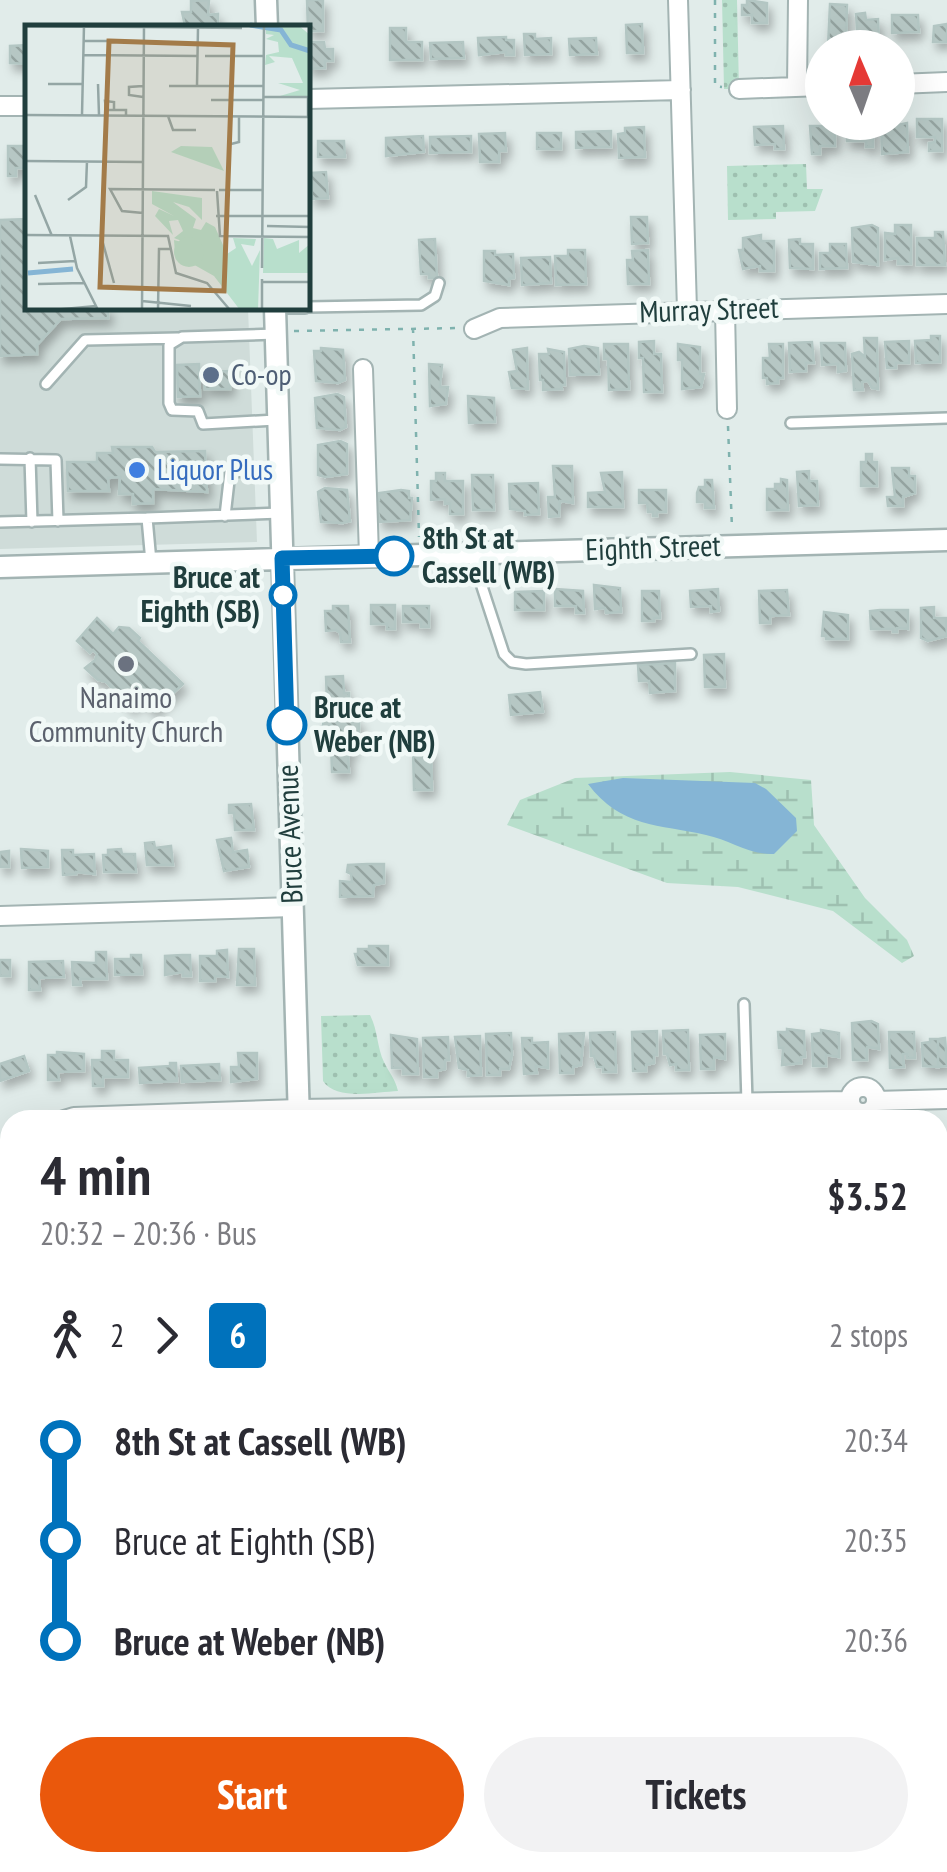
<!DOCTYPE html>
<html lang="en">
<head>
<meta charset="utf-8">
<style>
  :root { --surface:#fff; --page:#f2f2f3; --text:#2b2b33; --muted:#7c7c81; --accent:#ea580c }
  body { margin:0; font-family:"PT Sans Narrow",sans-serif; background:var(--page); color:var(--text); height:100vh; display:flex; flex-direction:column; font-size:38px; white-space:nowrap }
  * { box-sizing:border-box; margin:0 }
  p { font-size:32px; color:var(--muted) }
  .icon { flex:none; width:55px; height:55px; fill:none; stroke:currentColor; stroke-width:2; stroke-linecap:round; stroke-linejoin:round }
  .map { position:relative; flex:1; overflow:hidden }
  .side { position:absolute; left:0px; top:1110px; width:948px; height:762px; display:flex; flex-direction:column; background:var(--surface); border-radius:30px 30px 0 0; box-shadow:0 10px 40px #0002 }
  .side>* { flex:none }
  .badge { padding:0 20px; border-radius:8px; font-size:35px; line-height:65px }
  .needle { width:65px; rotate:358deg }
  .buttons { position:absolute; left:805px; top:30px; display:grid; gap:20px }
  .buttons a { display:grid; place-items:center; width:110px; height:110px; border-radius:50%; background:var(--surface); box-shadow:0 10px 40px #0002; font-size:50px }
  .map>.badge { position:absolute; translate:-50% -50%; box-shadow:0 0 0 5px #fff }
  .legs { display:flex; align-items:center; gap:15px; height:110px; padding:0 40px; font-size:32px }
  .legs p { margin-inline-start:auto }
  .overview { display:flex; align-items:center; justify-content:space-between; height:170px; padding:0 40px }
  h1 { font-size:55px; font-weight:800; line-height:75px }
  .button { display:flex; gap:20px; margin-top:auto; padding:20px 40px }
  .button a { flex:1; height:115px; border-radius:60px; background:var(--accent); color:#fff; font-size:40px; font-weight:800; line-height:115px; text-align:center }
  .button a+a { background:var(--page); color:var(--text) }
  ul { padding:0 40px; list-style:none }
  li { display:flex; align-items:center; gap:35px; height:100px; font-size:38px }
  li i { display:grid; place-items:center; width:15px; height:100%; margin:0 12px; background:currentColor }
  li i::after { content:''; width:25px; height:25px; margin:-12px; border:8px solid; border-radius:50%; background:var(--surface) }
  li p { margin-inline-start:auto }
  li:first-child i { background:linear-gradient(#0000 50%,currentColor 0) }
  li:last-child i { background:linear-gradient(currentColor 50%,#0000 0) }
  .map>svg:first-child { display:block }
  .built { fill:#cfdcd9 }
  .forest { fill:url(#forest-firs) }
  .wetland { fill:url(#wetland-marsh) }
  .park { fill:url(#park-dots) }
  .water { fill:#85b5d5 }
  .building { fill:url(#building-back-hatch); stroke:#b3c6c3; stroke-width:2.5; filter:url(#shadow) }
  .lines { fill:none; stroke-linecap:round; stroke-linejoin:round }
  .service-casing { stroke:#a3b4b3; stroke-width:14 }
  .minor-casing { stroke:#a3b4b3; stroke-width:22 }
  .tertiary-casing { stroke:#a3b4b3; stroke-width:25 }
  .path { stroke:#7fb2ae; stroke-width:2.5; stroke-dasharray:5 8; stroke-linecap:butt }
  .service { stroke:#fff; stroke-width:9 }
  .minor { stroke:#fff; stroke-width:18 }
  .tertiary { stroke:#fff; stroke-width:20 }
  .line-1-casing { stroke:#fff; stroke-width:22 }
  .line-1 { stroke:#0072bc; stroke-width:15 }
  .service-dot { fill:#5c6f8a; stroke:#f1f9f7; stroke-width:4 }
  .shop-dot { fill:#3f7fe0; stroke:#f1f9f7; stroke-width:4 }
  .stop-1-dot { fill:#fff; stroke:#0072bc; stroke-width:5 }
  .worship-dot { fill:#6b7280; stroke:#f1f9f7; stroke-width:4 }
  .labels { text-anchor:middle; stroke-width:9; stroke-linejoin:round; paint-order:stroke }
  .street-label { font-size:30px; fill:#203e3d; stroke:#f1f9f7 }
  .service-label { font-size:30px; fill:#4e5e75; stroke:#f1f9f7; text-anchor:start }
  .shop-label { font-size:30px; fill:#366cbe; stroke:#f1f9f7; text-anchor:start }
  .stop-label { font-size:30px; font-weight:bold; fill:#203e3d; stroke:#f1f9f7; text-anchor:start }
  .worship-label { font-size:30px; fill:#5b616d; stroke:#f1f9f7 }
  .inset-river { fill:none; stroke:#85b5d5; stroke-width:5 }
  .inset-road { fill:none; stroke:#94a6a5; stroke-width:2.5 }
  .view { fill:#a37b49; fill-opacity:0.15; stroke:#a37b49; stroke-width:5 }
  .inset-edge { fill:none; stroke:#203e3d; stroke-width:5 }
</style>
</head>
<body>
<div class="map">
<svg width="947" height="1872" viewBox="0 0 947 1872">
  <defs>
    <pattern id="forest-firs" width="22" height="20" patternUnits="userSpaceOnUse" patternTransform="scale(2.5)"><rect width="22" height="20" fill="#b8dfcc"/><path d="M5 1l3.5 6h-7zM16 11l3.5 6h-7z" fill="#9ec0b0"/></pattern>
    <pattern id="wetland-marsh" width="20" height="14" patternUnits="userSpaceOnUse" patternTransform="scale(2.5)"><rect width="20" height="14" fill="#b8dfcc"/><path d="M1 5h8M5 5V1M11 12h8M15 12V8" fill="none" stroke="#9ec0b0"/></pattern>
    <pattern id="park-dots" width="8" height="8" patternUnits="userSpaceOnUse" patternTransform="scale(2.5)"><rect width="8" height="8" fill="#b8dfcc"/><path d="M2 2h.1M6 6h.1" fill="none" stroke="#9ec0b0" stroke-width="1.8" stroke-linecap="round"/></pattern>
    <pattern id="building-back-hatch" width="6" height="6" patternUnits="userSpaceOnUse" patternTransform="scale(2.5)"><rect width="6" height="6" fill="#b6c7c4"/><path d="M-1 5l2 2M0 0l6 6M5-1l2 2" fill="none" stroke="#94a3a0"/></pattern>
    <filter id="shadow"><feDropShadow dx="4" dy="7" stdDeviation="5" flood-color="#0004"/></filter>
  </defs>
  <rect width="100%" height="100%" fill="#e1ecea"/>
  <path class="built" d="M27 219 28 308H248L257 542 0 549V220Z"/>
  <path class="forest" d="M938 1574 947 1583V1872H940L929 1863 938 1862Z"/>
  <path class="wetland" d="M730 772 811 780 814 825 865 898 907 940 914 956 902 963 833 911 738 887 667 883 507 825 520 800 575 778Z"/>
  <path class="park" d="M722 0H737L739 89H724Z
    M806 164 807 189H823L815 211 776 212V219L728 220 727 166Z
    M370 1015C378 1030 377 1048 384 1062 389 1073 395 1078 398 1091 376 1092 336 1101 323 1081L321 1016Z"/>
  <path class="water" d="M623 778 755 783 766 789 796 818 797 831 774 854C749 855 730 840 706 835 659 824 621 828 588 784Z"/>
  <path class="building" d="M209 0 208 15 218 14V25L185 26 182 12H191V1Z
    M307 0H323V31H308Z
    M747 0 767 3V23H752V15H742V5H747Z
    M830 4 847 5 846 47H828Z
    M865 13 866 20 878 19 879 43 858 44 856 14Z
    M892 15H918L919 32 892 33Z
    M642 24 643 53H627L626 25Z
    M947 24V42H933L934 26Z
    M390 28H406V42H422V60H390Z
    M524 34H535V39L551 38V54L525 55Z
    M506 37V40H514V55H506V52L479 55 478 38Z
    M596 38 597 54 570 55 569 39Z
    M308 42H324L325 49H333V61H325V68L308 69Z
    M463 42 464 58 431 59 430 43Z
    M28 45V64L10 63V46Z
    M917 119H942V151H929V143L935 142V137H917Z
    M893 122V126L907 123 908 152 882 154 881 123Z
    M873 123V147H866V141H847L846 124Z
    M783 126 784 149H775V144L755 145 754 127Z
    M810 126H835V146H820V154H812Z
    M644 127 645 157 619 158 618 134 625 133V128Z
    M611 131V147L576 148V132Z
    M505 133 506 151H499V162H480L479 134Z
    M537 133H561V149H537Z
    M423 136 424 152 386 156V138Z
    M471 136V152L430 153V137Z
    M318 141H344L345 157H318Z
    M8 146H28V168H16V176H8Z
    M326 172 328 198 312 199 311 173Z
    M631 217H647L648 243 632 244Z
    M28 219V308H108V318L61 319 37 345V354L0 356V220Z
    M872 225 878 228V265L853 262 852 228Z
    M895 225H911V264H898V258L885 260V233L895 234Z
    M935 232H943L945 265H917V238H935Z
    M761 235V241H774V271H760V266L743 269 739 250H743V238Z
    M435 239 437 278H429V274H421L419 240Z
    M800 239V244H813V269L790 268 789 240Z
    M830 244H846L847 268 820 269V253H830Z
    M568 250H585L586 284 556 285 555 256H568Z
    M648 250 649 284H628L627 260H633L632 251Z
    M484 251H495V255L513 254 514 278 509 279V285L484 281Z
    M550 257 551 283 522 285 521 258Z
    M931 336H940V362L916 363 915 341 931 340Z
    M864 338H877L878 389 872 388 868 381 862 382 863 390H854L852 354 859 352 865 357Z
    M654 341V354H661L662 392H644L643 358H639V342Z
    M909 341V363H896V368H887L885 342Z
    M812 342 814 363H806V371L790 372 789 343Z
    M821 343H845L846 371 838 372V364L822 365Z
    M604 344H628L629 389 609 390 608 359H604Z
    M678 344 700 347V374H704L701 387 682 389V360H678Z
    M769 344H783V378H778V383L767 384V378H763V358H770Z
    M584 346 598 348 599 374 570 375 569 349Z
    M321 348 343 350 345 380 338 383 316 381 314 351H321Z
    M527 348 528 389 512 388 509 372 517 371 513 350Z
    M548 349 564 352 565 385H561L562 389 543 390V380H540L539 354H549Z
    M199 364 200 396 178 397 177 365Z
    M429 364 442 365 440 387H448L446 404 430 406Z
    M230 371V389H205V372Z
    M337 394 344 397 346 427 340 430 317 428 315 398Z
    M468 396 494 398 495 422 469 423Z
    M340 441 347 444V474L325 477 318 475V445Z
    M112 447H152L155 452 205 451 207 492 153 489V503L133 504V494H119L120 477 108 478 109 491H68L67 462H97V453H113Z
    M866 454H872V462H877V486H861V462H866Z
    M553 466H572L573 503 560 501 559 516 549 517 548 497H555Z
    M892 468H909V476H915V493L903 497V506H888L887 497H895Z
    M809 471V481H817L818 505 799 506 797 472Z
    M622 472 623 507H588V493L605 492 601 473Z
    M436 473H445V481H463V514H450V503L445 504V499L431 500V481H436Z
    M472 475H493L494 510H473Z
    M781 479 787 480 788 510H767V489H775V484H781Z
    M705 480H712L714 508H705V502H697V493L699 487H705Z
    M538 483 539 514 525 515V511L510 509 509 484Z
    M325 488 347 490 350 521 343 523 321 522 318 492Z
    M401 490 409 491V498H412L410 520 380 522 376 500H379V493Z
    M639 490H666V512H657V516H653V512H648L647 503H639Z
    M594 585 620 588 621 612 606 613 605 608 595 609Z
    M555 589 583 591 584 613H576V606H555Z
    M718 589 719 611 711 612V606L691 607 690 591Z
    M787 590 789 615 770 616V623H760L759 591Z
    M544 591V610H515V592Z
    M642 591H659L660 618H654V621H642Z
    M371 605H395V629H387V624H371Z
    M333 606H348L350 642H341L340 633 336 630 326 631 325 611H333Z
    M403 606H429V627H421V622H403Z
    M934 607V618H946L947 636 928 641 921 638V608Z
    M880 610H908V629L897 628V632H893V629H871L870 611Z
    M824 612 848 615V639H826V636H822Z
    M97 618 113 634 119 627 129 628 140 638 138 641 183 684 154 711 141 698 131 708 106 682 98 680 85 668 95 660 97 654 93 650 90 653 77 641Z
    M724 654 725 687H705L704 655Z
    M675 663V691L650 693 649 681H639L638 665Z
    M343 676 344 693H349V701L327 702 326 677Z
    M540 692 543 712 511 715 509 695Z
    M325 712H351V720H359V732H322Z
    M331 744H353V752H348L349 772H332Z
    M431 747 432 790H414L413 748Z
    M251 804 254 830H235L234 813H229V805Z
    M231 838 233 852 247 850 249 867 224 871 217 840Z
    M154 842 155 848 171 846 173 865H147L145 843Z
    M21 849 48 851V867L22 868Z
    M121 849 122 854H135L136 872H104L103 855H108V850Z
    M62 850H73V855L94 854 95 874 76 872V874L63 875Z
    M9 851V867H0V852Z
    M367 864H384V883L374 885 373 896 340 897V881L352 882 351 874 347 872 348 865Z
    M369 946H388V965H358L355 954H358V949H369Z
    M239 949H254L255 985H237Z
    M227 950 228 977 215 976V981H200V956H217V951Z
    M96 952H106L107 979H80L81 985H73L72 962 96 963Z
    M131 955H141L142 974 115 975V959H131Z
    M182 955H190L191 976H183V972L165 975V956Z
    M0 960H10V976H0Z
    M63 961 64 977 39 978 40 990H29V962Z
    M871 1021 878 1024 879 1049 867 1047V1060H853L852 1023Z
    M787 1029 804 1031 805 1057H801V1063L782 1065 783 1048H779L778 1032H787Z
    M688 1030 689 1070H676V1064L670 1065 667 1054H664L663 1031Z
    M821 1030 839 1033V1057L826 1055V1066H813L812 1034 821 1033Z
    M657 1031V1055H654V1063L646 1065V1071H633L632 1032Z
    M615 1032 616 1072H603V1067H597L594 1056H591L590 1033Z
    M889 1032H914L915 1058H907V1054H903L904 1067 890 1068Z
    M511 1033 512 1055 509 1069H500V1075H487L486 1034Z
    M584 1033 581 1065 573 1067V1073H560L559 1034Z
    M725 1034V1059L714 1057V1069H701L700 1035Z
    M391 1035 417 1039 418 1074H403V1068H392Z
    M480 1036 481 1075 468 1076V1070L459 1068 455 1037Z
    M448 1037 449 1060H445V1069L437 1071V1077H424L423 1038Z
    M522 1038H532V1043L548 1042V1068L536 1066 537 1073 524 1074Z
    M945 1038 947 1066 938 1067V1039Z
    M930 1039H938V1067L923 1066 922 1043 930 1042Z
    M102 1051H114V1060H128V1077H103V1086H93L92 1060H102Z
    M57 1052 84 1054V1071L58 1072 59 1080H48V1055H57Z
    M238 1053H257V1079L231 1082V1067H239Z
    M24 1056 29 1071 0 1081V1064Z
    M170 1063H176L177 1081 140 1083 139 1068 170 1066Z
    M219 1064 220 1080 182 1082 181 1066Z
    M0 1170 10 1184 0 1195Z
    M947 1234V1264H938V1235Z
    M947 1327V1358L938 1359V1328Z
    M4 1369 10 1377V1398L2 1405 0 1373Z
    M938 1393H947V1424H938Z
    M10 1422V1445L0 1428Z
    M5 1769 10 1774V1810L0 1813V1773Z
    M18 1862H43L49 1872H24Z
    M93 1862H115L117 1872H95Z
    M257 1862H274L275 1872H252L257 1871Z
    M748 1862H780V1872H748Z
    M807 1862H830L833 1868 825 1872H805L802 1867Z
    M888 1862H911L907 1864 910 1871 886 1872Z"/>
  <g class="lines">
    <defs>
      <path id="service" d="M308 307 421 305 435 296 439 283
        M278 308H305
        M276 334 182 337 169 345V403L172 410 198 411 203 424 276 420
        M46 384 85 340 178 338
        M791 423 947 418
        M30 458 32 522
        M0 459 56 460 58 521
        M225 516 230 472 278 469
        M147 518 280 513
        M0 522 147 518 151 562
        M472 556 504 654 512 662 526 664 691 654
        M744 1004 747 1102
        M0 1512 10 1550"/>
      <path id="minor" d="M678 0 687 310
        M898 84 947 82
        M797 87 798 0
        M739 89 822 86
        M308 99 681 90
        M0 106H28
        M725 310 727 409
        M474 329 500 318 947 304
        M363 369 369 556
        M0 916 293 907
        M850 1100a13 13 0 1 1 26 0a13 13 0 1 1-26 0Z
        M876 1101 947 1099
        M64 1120 74 1117 298 1109 850 1101
        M938 1295H947
        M0 1302 10 1314
        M938 1453 947 1452
        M0 1482 10 1481
        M444 1862 445 1872
        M856 1862 864 1872
        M707 1872 708 1862"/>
      <path id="tertiary" d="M266 0 267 28
        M275 308 299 1120
        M0 567 947 540
        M321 1862V1872"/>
    </defs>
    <use href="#service" class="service-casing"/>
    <use href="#minor" class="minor-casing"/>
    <use href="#tertiary" class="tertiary-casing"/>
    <path class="path" d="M715 0V86L722 87
      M413 328 419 537
      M294 331 460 328
      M728 426 732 528
      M0 1214 10 1207
      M935 1862 946 1872"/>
    <use href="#service" class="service"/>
    <use href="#minor" class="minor"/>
    <use href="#tertiary" class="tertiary"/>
  </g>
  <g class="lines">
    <defs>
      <path id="line-1" d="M287 725 282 558 394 556"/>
    </defs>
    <use href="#line-1" class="line-1-casing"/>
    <use href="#line-1" class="line-1"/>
  </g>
  <circle class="service-dot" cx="211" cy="375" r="10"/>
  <circle class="shop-dot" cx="137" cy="470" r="10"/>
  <g class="stop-1-dot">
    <circle cx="394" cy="556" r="18"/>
    <circle cx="283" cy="595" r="12"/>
    <circle cx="287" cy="725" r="18"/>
  </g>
  <circle class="worship-dot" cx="126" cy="664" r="10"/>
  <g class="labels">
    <g class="street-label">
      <text transform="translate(709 310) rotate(-2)" y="10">Murray Street</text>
      <text transform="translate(653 548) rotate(-2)" y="10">Eighth Street</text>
      <text transform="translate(290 834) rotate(-92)" y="10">Bruce Avenue</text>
    </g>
    <g class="service-label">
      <text x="231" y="385">Co-op</text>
    </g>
    <g class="shop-label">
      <text x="157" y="480">Liquor Plus</text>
    </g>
    <g class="stop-label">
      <text x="422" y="549">8th St at<tspan x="422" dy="34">Cassell (WB)</tspan></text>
      <text x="260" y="588" text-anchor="end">Bruce at<tspan x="260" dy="34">Eighth (SB)</tspan></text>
      <text x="314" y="718">Bruce at<tspan x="314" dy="34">Weber (NB)</tspan></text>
    </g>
    <g class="worship-label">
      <text x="126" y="708">Nanaimo<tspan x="126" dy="34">Community Church</tspan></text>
    </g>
  </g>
  <g transform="translate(25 25)">
    <rect width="285" height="285" fill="#e1ecea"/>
    <path d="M241 0H273L285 10V77L284 71H255L275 65 253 58H278L267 33 244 31 250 37 240 40 241 30 254 27 253 17 241 14 249 10 241 9ZM127 166 177 173V195L164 182 148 177 171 194 168 203 176 205 181 197 190 202 202 229 211 223 208 213 231 214 229 221 216 219 227 241 235 225 233 285H215L189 251 150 229 149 215 167 220 149 213 158 206 153 195 144 196 148 210 130 191 134 184 149 191 127 179ZM239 213 248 214 252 224 274 215V228L285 219V248H238Z" fill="#b8dfcc"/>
    <path d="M156 121 187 122 199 146 146 127Z" fill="#b8dfcc"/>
    <path d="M242 0 270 3V16L285 18V32L263 31 257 9H241ZM149 227a15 15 0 1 1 30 0a15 15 0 1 1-30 0Z" fill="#b8dfcc"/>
    <path class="inset-river" d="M225 0 256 5 266 20 285 26M3 248 48 244"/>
    <path class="inset-road" d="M0 1 217 3M58 16H99M58 30 173 31M180 31H238M23 59H58M73 59 74 90M172 60 173 3M144 61H238M118 72 104 70V62L118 61M238 72H283V92M186 75H238M89 85V77L80 76 81 85H101V91M0 90 285 92M57 90 59 0M143 91 148 105H171M206 119 214 117V91M0 136 118 137M194 165H238M192 166 195 211 285 212M10 170 27 211M43 175 61 162 62 136M118 188 97 186 85 164 190 165M191 191H285M242 201 285 202M0 210 143 211 151 248 182 258 205 285M45 211 52 243 73 285M76 211 89 258M13 238 50 236M237 243 239 0M237 254V285M237 257H285M13 259 59 258M117 276 166 281M28 285 71 281M117 285 119 0M133 285 134 224H147"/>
    <path class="view" d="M84 16 208 20 199 266 75 262Z"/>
    <rect width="285" height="285" class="inset-edge"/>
  </g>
</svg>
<div class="buttons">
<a><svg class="needle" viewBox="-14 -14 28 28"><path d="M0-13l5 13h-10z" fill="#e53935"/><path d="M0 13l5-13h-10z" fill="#7c7c81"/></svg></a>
</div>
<section class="side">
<div class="overview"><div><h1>4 min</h1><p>20:32 – 20:36 · Bus</p></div><b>$3.52</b></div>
<div class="legs"><svg class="icon" aria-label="walk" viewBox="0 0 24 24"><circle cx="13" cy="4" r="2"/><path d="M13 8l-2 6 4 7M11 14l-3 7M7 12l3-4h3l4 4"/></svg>2<svg class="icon" aria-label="forward" viewBox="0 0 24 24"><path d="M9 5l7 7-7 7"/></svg><b class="badge" style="background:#0072bc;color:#fff">6</b><p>2 stops</p></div>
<ul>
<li><i style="color:#0072bc"></i><b>8th St at Cassell (WB)</b><p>20:34</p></li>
<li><i style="color:#0072bc"></i><span>Bruce at Eighth (SB)</span><p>20:35</p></li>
<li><i style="color:#0072bc"></i><b>Bruce at Weber (NB)</b><p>20:36</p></li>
</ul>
<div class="button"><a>Start</a><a>Tickets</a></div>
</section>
</div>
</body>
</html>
